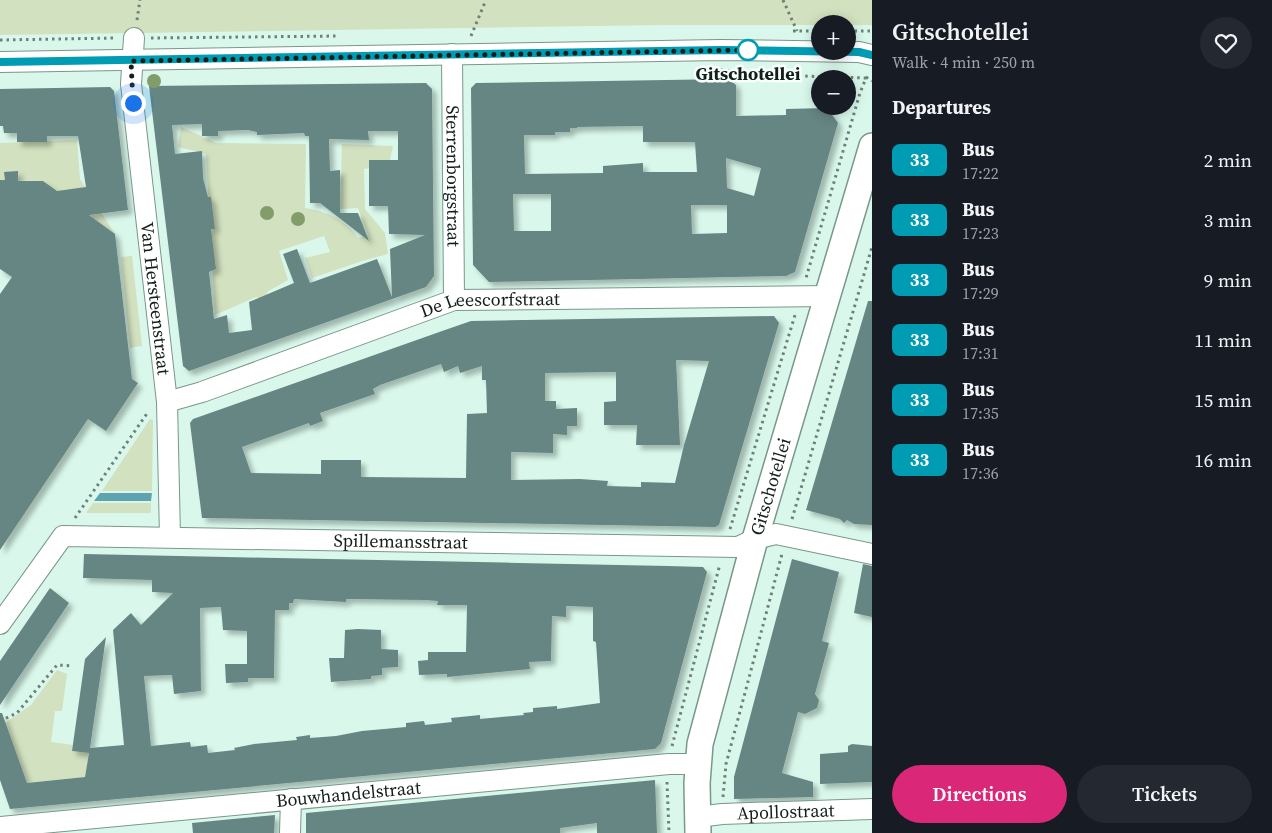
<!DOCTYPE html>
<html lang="en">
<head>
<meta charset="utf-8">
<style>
  :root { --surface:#171b24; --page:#242831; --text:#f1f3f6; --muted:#9ea1a6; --accent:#db2777 }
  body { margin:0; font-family:"Source Serif 4",serif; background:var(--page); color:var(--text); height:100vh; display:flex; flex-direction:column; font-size:19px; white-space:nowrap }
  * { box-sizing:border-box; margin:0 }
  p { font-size:16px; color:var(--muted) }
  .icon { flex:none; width:28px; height:28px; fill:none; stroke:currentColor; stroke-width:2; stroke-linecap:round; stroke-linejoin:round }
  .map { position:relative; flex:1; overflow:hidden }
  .sheet { display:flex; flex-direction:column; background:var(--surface); width:400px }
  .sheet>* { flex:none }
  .badge { padding:0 10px; border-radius:8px; font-size:18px; line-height:32px }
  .fabs { position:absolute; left:811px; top:15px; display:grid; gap:10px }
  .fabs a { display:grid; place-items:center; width:45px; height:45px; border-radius:50%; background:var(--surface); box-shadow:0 2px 12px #0003; font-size:25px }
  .you { position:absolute; width:25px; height:25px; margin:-12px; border:4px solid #fff; border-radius:50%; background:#1a73e8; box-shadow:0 0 0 8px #1a73e833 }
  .map>.badge { position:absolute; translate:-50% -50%; box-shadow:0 0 0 2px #fff }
  h2 { padding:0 20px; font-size:19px; line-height:45px }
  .round { display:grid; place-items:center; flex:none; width:52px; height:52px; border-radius:26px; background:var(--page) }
  .head { display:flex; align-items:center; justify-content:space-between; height:85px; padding:0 20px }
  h1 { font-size:24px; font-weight:600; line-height:38px }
  .action { display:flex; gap:10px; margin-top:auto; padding:10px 20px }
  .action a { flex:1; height:58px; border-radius:30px; background:var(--accent); color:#fff; font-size:20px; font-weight:600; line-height:58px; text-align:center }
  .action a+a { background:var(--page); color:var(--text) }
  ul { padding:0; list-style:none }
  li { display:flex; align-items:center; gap:15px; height:60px; padding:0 20px }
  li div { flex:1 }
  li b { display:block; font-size:19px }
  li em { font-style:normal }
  li .badge { min-width:55px; font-weight:700; text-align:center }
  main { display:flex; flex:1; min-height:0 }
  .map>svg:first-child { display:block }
  .green { fill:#d2e1bf }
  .water { fill:#5da3b0 }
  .building { fill:#668683; fill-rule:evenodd; filter:url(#shadow) }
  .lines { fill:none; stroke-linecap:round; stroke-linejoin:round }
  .minor-casing { stroke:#7a978b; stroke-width:22 }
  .tertiary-casing { stroke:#7a978b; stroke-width:28 }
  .path { stroke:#6d8179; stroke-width:3; stroke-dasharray:2.5 4; stroke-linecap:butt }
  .minor { stroke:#fff; stroke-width:20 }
  .tertiary { stroke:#fff; stroke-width:25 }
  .tree { fill:#829c6a }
  .line-casing { stroke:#fff; stroke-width:11 }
  .line { stroke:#009cb4; stroke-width:8 }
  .walk { stroke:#131f1a; stroke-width:5; stroke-dasharray:0 9 }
  .stop-dot { fill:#fff; stroke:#009cb4; stroke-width:2.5 }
  .labels { text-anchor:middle; stroke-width:5; stroke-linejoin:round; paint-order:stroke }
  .stop-label { font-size:18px; font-weight:bold; fill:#131f1a; stroke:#f8fefc }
  .street-label { font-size:18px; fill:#131f1a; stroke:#f8fefc }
</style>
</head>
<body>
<main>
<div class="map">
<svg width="872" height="833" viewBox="0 0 872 833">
  <defs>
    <filter id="shadow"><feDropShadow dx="4.5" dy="4.5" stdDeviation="2.5" flood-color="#0004"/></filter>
  </defs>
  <rect width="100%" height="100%" fill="#d9f8eb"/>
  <path class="green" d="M0 0H872V25H662L0 35Z
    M181 127 217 143 306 144 305 208C327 211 346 220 358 238L368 235 358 208 340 209 342 144 393 146 389 165 364 169 365 209 385 233 388 254 362 261 312 278 305 258 330 252 324 236 279 251 288 280 267 292 266 300 256 297 215 315 206 154 178 147Z
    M77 140 80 179 115 234 43 181 0 180V143Z
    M132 256 142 346 130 348 121 257Z
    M150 419 153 420 152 491H102Z
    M93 503H151V513H86Z
    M57 670 67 674 62 711H55L51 742 73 745 72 751 89 753 85 777 27 783 5 723 31 705Z"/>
  <path class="water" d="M100 493H152L151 501H94Z"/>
  <path class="building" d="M729 79 736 85V116L786 115V109L827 108 838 123 795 272 786 276 489 282 473 265 471 88 476 83ZM643 126V142H695L697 172H643V163L603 166V173L525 174 524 135H555V132H570V128H577V127ZM726 158 761 168 754 196 727 188ZM513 194H551V231H514ZM691 205H727V233L692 234Z
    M426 83 432 89 434 276 426 287 189 371 183 366 149 86ZM202 124V136H218V131L248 130 257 132V135L304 133 305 136H309L310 203H320L369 241 358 213H340V170L330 171 329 139 369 140 368 131H398V160H369V206H388L389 234 425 235 390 249 392 297 377 259 310 283 297 249 283 254 294 283 249 302 252 330 229 333 227 315 214 319 209 272 216 269 211 229H215L211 197H208L203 178 202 151 175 154 172 125Z
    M110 87 114 91 128 210 89 215 115 234 132 379 138 383 106 431 88 419 0 550V294L12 277 0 269V180H5L4 172 18 171V181H43L57 191 86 187 78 136H47V142H17V133H4L3 126H0V89Z
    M868 301H872V525L854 524 847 520 844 523 840 519 806 510Z
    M774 316 779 323 719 525 715 527 202 518 190 423 193 419 445 330 471 321ZM676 360 709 361 684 445 675 483 641 482V487L607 486 608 481 580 479 511 480V452L553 453V434L567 435V426H577V408L556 409V401H545V373L616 372V401L604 402V425H637L636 445H680ZM441 364 444 372 458 366 460 373 482 366V380H486L487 413 467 414 466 478 361 477V460H321V474L251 473 242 447 309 423 310 426 323 421 320 413 375 394 373 389 380 385Z
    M84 554 668 566 703 567 707 572 661 743 655 749 10 809 0 780V713H2L27 783 85 777 89 753 72 751 85 659 106 637 90 748 124 745 113 630 131 613 141 625 173 593 152 592V580L83 578ZM294 599 346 602V599L425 600 438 601 437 605H467L466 652H428V660L418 661 419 675 447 674V677L530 669 529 662 551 661 552 616 566 617V606L593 607V641L596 642 600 703 557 709V706L533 708V712L523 713 524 715 480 719V715L451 718 452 722 425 725 424 721 406 723V727L362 731 336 736 310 738V735L296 737 297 740 254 744 234 748 235 750 208 753 207 745 191 747 190 742 151 746 144 676 172 675 174 694 201 691 200 608 221 607 223 630 247 631V664H225L226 683 248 682V678H274L275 610H289V603H293Z
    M792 559 839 572 822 641 829 643 815 694 819 700 817 708 805 714 798 712 782 773 813 782V797L734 799V777Z
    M863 564 872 566V617L854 613Z
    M50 588 69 603 0 705V661Z
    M358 629 381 630V649L398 650V667L382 668V675L371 676V679L331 682 329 658H344L345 630Z
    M852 744 872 746V782L820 784V754L848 752V746Z
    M655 780 657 833H597V823L560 828V833H306V813Z
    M275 815 274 833H193L192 823Z"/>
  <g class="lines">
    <defs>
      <g id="minor">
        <path id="s1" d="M134 38 131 84 167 402 170 537"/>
        <path id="s2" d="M452 54 454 300"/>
        <path d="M0 62 721 50 859 52 872 55"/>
        <path id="s3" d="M167 402 202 392 454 300 829 296"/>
        <path id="s4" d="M0 624 63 536 738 547 755 539 776 534 872 554"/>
        <path id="s5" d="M698 817 722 814 872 809"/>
        <path id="s6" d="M0 827 669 764H698"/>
        <path d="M290 833 291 799"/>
      </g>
      <g id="tertiary">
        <path id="s7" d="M698 833 697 783 700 744 755 539 872 146"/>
      </g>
    </defs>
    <use href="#minor" class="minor-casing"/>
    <use href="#tertiary" class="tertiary-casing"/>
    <path class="path" d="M783 0 797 31
      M137 20 140 0
      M793 31H820
      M848 31H872
      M471 36 486 0
      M151 38 339 36
      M0 40 117 38
      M721 70 769 75 866 78 860 93 806 278
      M866 77 872 81
      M75 518 148 412
      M792 519 872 247
      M730 529 795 315
      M0 721 17 713 57 665 73 666
      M672 746 720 564
      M667 782 669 833
      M723 797 726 764 782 554"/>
    <use href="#minor" class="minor"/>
    <use href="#tertiary" class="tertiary"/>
  </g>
  <g class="tree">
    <circle cx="154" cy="81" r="7"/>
    <circle cx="267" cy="213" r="7"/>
    <circle cx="298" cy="219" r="7"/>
  </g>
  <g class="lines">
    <defs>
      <path id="line" d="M0 62 721 50 859 52 872 55"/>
    </defs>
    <use href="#line" class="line-casing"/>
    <use href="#line" class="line"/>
    <path class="walk" d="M133 103 131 61 748 50"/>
  </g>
  <circle class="stop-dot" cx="748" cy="50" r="10"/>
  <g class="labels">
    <g class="stop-label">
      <text x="748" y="80">Gitschotellei</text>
    </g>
    <g class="street-label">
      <text dy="6" stroke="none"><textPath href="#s2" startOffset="122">Sterrenborgstraat</textPath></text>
      <text dy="6" stroke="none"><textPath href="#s1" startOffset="262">Van Hersteenstraat</textPath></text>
      <text dy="6" stroke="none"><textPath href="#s3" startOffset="340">De Leescorfstraat</textPath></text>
      <text dy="6" stroke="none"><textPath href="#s7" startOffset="356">Gitschotellei</textPath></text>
      <text dy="6" stroke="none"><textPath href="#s4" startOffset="446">Spillemansstraat</textPath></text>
      <text dy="6" stroke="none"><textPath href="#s6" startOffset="350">Bouwhandelstraat</textPath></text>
      <text dy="6" stroke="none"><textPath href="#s5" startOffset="88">Apollostraat</textPath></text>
    </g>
  </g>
</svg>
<div class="fabs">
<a>+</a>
<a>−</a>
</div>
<div class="you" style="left:133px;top:103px"></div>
</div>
<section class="sheet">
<div class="head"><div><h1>Gitschotellei</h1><p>Walk · 4 min · 250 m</p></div><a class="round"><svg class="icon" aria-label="heart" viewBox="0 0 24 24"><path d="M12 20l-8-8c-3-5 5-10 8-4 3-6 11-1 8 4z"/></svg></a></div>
<h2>Departures</h2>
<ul>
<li><span class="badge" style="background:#009cb4;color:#fff">33</span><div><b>Bus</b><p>17:22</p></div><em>2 min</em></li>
<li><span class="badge" style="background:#009cb4;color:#fff">33</span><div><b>Bus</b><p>17:23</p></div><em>3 min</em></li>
<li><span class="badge" style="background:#009cb4;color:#fff">33</span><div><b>Bus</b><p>17:29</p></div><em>9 min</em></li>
<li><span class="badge" style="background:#009cb4;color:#fff">33</span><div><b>Bus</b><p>17:31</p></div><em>11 min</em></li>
<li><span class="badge" style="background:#009cb4;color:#fff">33</span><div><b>Bus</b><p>17:35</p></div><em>15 min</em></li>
<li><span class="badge" style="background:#009cb4;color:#fff">33</span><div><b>Bus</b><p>17:36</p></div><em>16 min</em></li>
</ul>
<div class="action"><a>Directions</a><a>Tickets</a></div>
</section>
</main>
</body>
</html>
